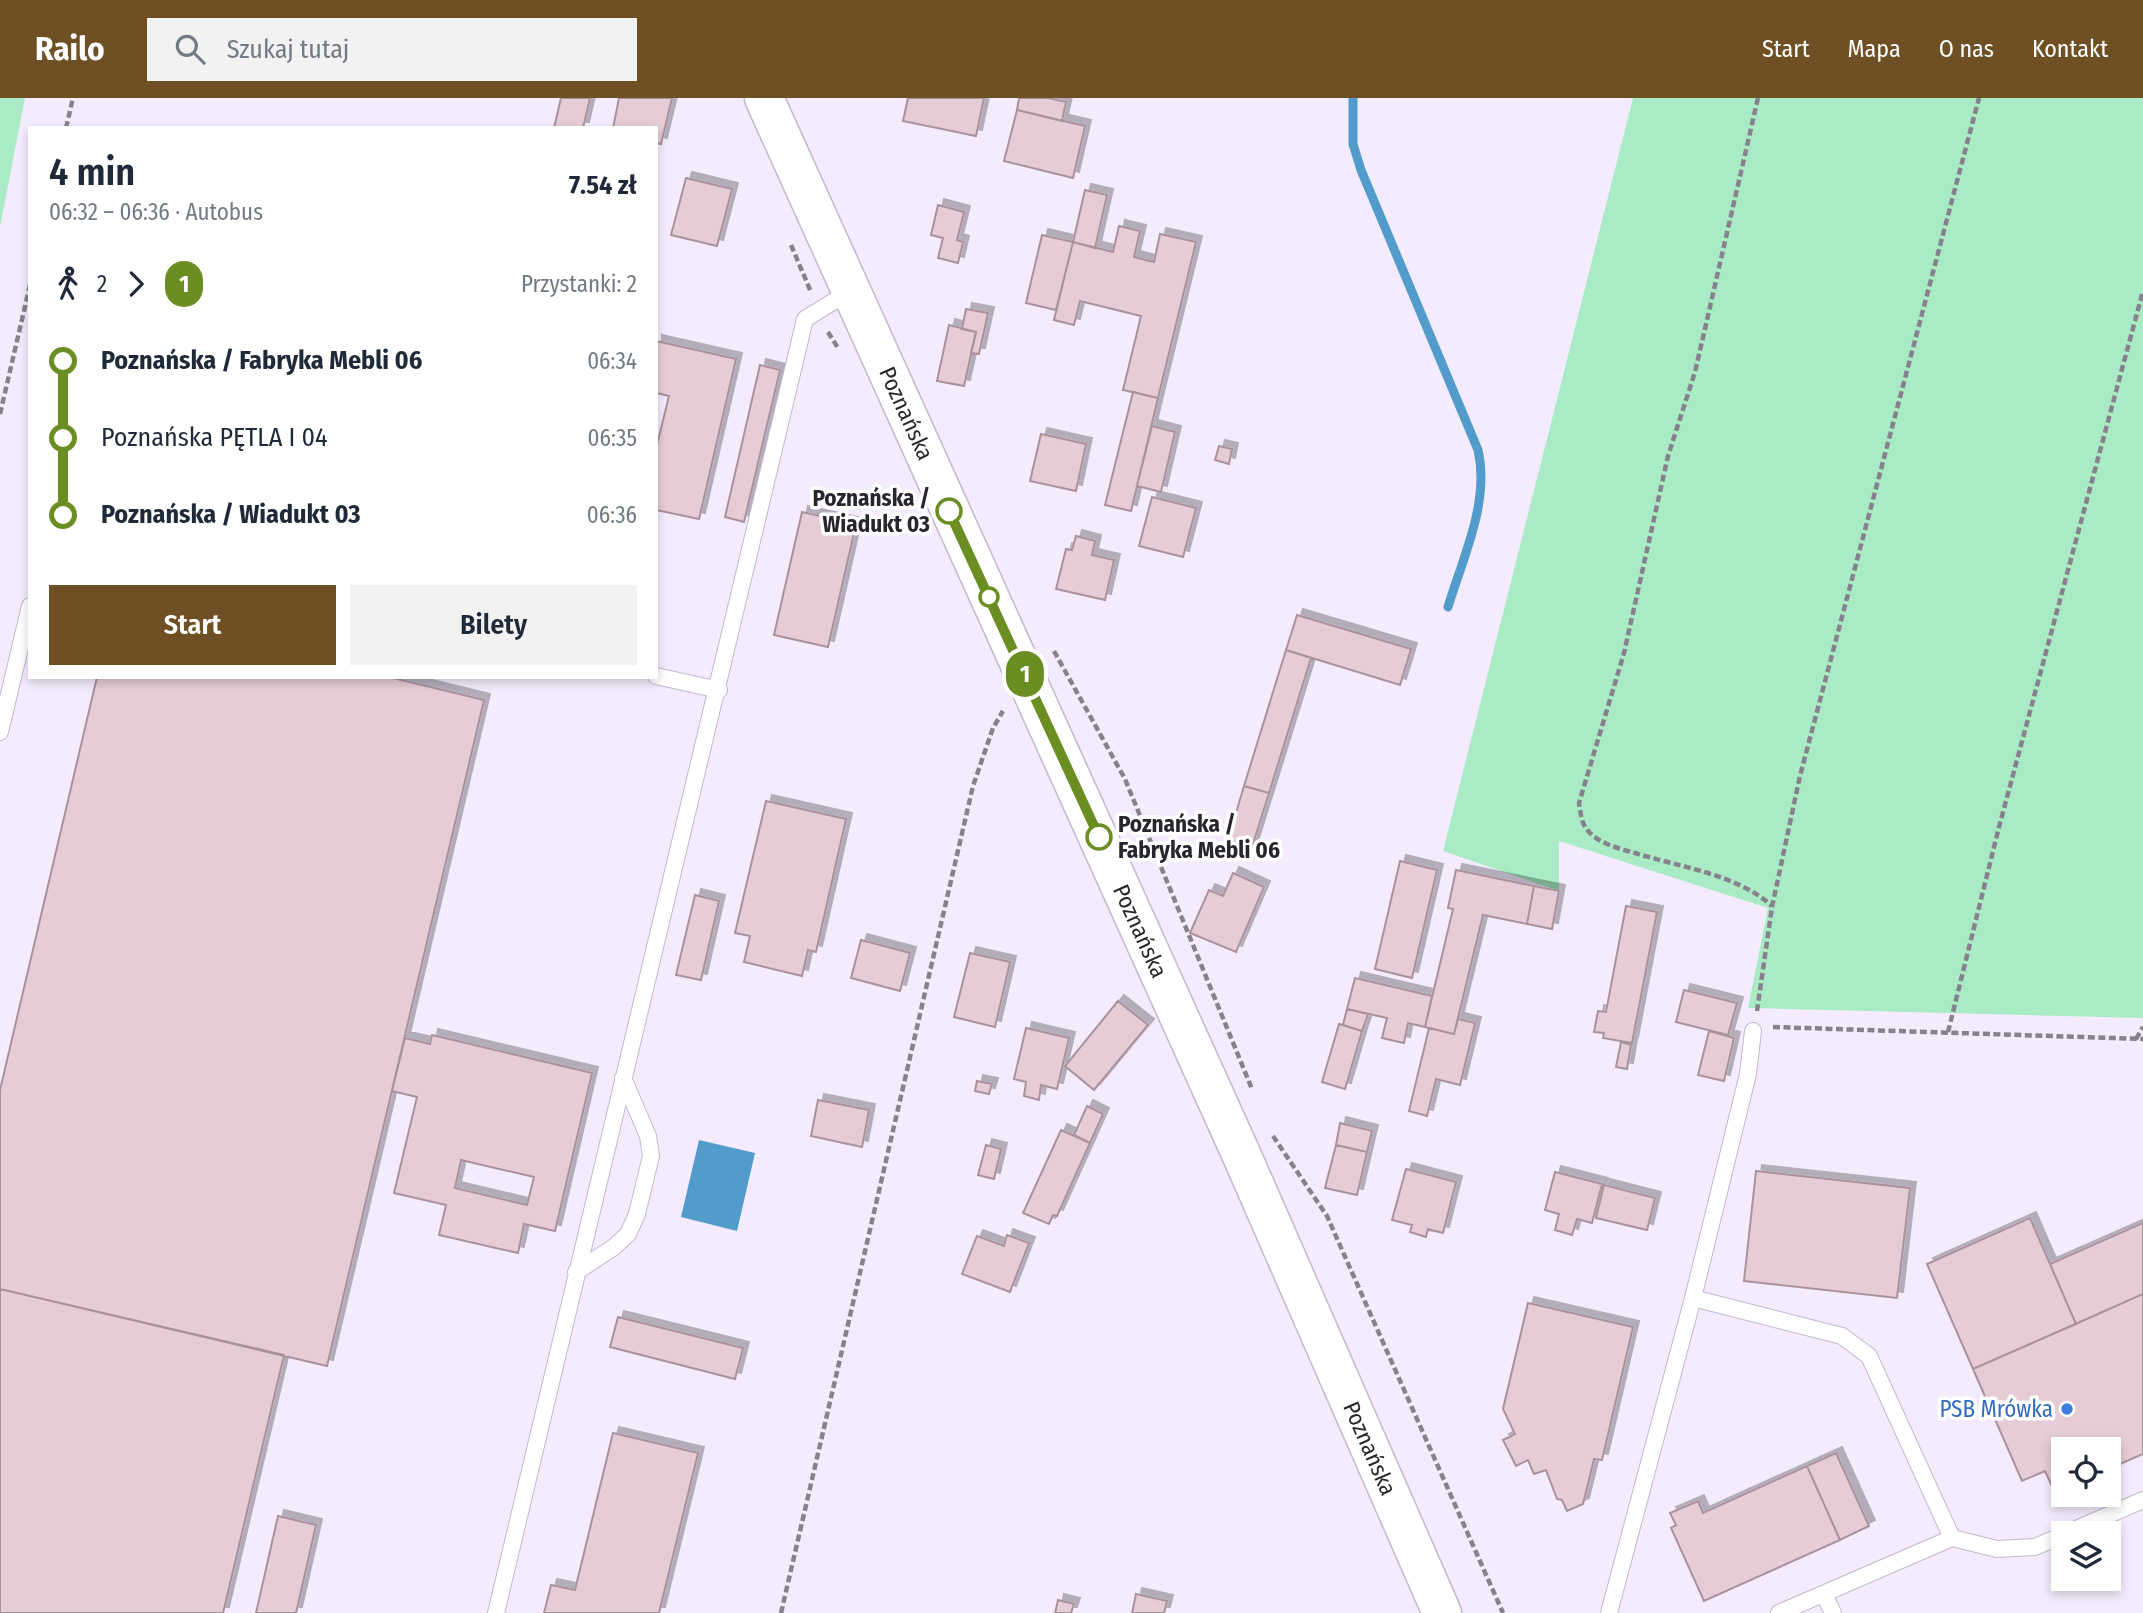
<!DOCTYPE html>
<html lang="pl">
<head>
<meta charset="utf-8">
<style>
  :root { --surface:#fff; --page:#f2f2f3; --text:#1f2937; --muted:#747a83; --accent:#6e5024 }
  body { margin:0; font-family:"Fira Sans Condensed",sans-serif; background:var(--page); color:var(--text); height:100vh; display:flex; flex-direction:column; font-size:26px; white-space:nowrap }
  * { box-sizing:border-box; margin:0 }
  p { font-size:23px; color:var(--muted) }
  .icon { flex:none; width:38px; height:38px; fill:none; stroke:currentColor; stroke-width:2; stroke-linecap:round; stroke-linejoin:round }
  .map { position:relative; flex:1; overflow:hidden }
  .details { position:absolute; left:28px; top:28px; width:630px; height:553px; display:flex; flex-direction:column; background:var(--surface); border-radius:0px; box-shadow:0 4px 10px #0003 }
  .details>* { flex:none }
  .badge { padding:0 14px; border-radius:23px; font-size:24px; line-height:46px }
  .buttons { position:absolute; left:2051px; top:1339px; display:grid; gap:14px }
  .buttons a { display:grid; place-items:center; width:70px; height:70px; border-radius:0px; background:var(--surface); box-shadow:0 4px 10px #0003; font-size:35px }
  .map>.badge { position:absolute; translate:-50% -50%; box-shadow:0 0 0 4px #fff }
  .legs { display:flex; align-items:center; gap:10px; height:77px; padding:0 21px; font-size:23px }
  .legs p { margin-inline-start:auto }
  .overview { display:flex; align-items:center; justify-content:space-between; height:119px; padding:0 21px }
  h1 { font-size:38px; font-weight:600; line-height:52px }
  .cta { display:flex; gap:14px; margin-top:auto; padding:14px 21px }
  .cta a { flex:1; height:80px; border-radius:0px; background:var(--accent); color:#fff; font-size:28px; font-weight:600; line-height:80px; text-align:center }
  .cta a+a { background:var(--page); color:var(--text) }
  ul { padding:0 21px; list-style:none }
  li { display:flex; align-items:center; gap:24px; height:77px; font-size:26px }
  li i { display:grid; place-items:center; width:10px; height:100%; margin:0 9px; background:currentColor }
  li i::after { content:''; width:18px; height:18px; margin:-9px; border:5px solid; border-radius:50%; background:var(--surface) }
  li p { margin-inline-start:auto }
  li:first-child i { background:linear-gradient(#0000 50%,currentColor 0) }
  li:last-child i { background:linear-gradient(currentColor 50%,#0000 0) }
  header { display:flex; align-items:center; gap:42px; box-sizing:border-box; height:98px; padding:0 35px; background:var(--accent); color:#fff }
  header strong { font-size:33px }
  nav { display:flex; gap:38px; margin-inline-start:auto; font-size:24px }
  .search { width:490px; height:63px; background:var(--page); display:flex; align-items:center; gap:18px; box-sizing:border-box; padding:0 24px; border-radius:0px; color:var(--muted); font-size:26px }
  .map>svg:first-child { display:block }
  .green { fill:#a9ebc4 }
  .water { fill:#519cca }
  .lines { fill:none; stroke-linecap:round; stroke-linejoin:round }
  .stream { stroke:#519cca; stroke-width:9 }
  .building { fill:#e6ccd6; stroke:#aa929b; stroke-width:2; fill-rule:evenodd; filter:url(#shadow) }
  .lane-casing { stroke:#c2b8ce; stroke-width:18 }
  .secondary-casing { stroke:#c2b8ce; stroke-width:41 }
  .path { stroke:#87818e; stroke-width:4.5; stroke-dasharray:7 3.5; stroke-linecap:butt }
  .lane { stroke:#fff; stroke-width:16 }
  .secondary { stroke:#fff; stroke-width:38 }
  .line-1-casing { stroke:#fff; stroke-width:16 }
  .line-1 { stroke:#6b8e23; stroke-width:10 }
  .stop-1-dot { fill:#fff; stroke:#6b8e23; stroke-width:3.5 }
  .shop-dot { fill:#3f7fe0; stroke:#fff; stroke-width:2.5 }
  .labels { text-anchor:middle; stroke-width:7; stroke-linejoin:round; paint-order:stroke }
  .street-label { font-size:23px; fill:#29252d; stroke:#fff }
  .stop-label { font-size:23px; font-weight:bold; fill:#29252d; stroke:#fff; text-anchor:end }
  .shop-label { font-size:23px; fill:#366cbe; stroke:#fff; text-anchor:end }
</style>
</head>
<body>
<header>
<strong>Railo</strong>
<div class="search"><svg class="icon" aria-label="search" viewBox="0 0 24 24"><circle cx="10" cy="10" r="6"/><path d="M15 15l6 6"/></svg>Szukaj tutaj</div>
<nav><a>Start</a><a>Mapa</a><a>O nas</a><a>Kontakt</a></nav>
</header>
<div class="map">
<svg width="2143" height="1515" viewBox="0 0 2143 1515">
  <defs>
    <filter id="shadow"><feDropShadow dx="6" dy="-6" stdDeviation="0" flood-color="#0004"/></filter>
  </defs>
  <rect width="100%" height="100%" fill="#f4ecfe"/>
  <path class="green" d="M0 0H25L0 129Z
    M1633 0H2143V920L1748 910 1768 810 1559 743V793L1443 753Z"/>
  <path class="water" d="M699 1042 755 1055 737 1133 681 1119Z"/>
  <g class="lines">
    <path class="stream" d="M1353 0V46L1361 72 1478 352C1490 404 1463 459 1448 509"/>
  </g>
  <path class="building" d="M561 0H590L583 30H554Z
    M619 0H672L661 46 656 45V30H613Z
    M908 0H984L976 38 903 23Z
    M1019 0H1048L1066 4 1062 23 1017 12Z
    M1017 12 1085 28 1073 80 1004 63Z
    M686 80 732 91 717 148 671 137Z
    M1085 92 1107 97 1095 150 1073 144Z
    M938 107 964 114 957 142 963 144 958 165 938 160 943 140 931 137Z
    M1119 128 1140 133 1134 159 1154 164 1160 136 1196 144 1158 300 1123 292 1141 218 1080 203 1074 227 1054 222 1073 144 1113 154Z
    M1042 137 1073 144 1056 212 1026 205Z
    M966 211 988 215 979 256 971 255 976 234 962 231Z
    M949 227 976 234 964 288 937 283Z
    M656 243 736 261 699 421 656 412V351L669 298 656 295Z
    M760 267 780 272 744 424 725 419Z
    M1133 294 1158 300 1131 413 1105 407Z
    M1152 328 1175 334 1161 394 1137 388Z
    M1041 336 1086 346 1076 393 1030 383Z
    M1219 348 1232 351 1229 366 1215 362Z
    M1152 399 1196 410 1183 459 1139 448Z
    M802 414 856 426 828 549 774 537Z
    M1076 438 1095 443 1092 457 1114 462 1105 502 1056 491 1066 451 1072 452Z
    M1297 517 1411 551 1400 587 1286 552Z
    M1286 552 1311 560 1269 695 1244 688Z
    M97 579H389L484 602 327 1268 0 1191V992Z
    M1244 688 1269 695 1252 749 1228 742Z
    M766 703 846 721 816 854 808 852 802 878 744 864 750 838 735 835Z
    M1400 763 1437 772 1412 880 1375 871Z
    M1456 772 1534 788 1527 826 1483 817 1454 936 1425 929 1453 811 1448 810Z
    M1233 775 1264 789 1236 854 1190 835 1209 792 1223 798Z
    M1534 788 1559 793 1552 831 1527 826Z
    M695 797 719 803 701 882 676 877Z
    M1626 808 1657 814 1632 945 1603 940 1604 935 1594 934 1598 913 1606 914Z
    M861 842 910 855 900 893 851 880Z
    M970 855 1010 864 995 929 954 919Z
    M1355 880 1432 898 1425 929 1408 925 1404 945 1382 940 1387 920 1347 911Z
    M1684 892 1737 905 1728 937 1676 924Z
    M1118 903 1148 927 1094 992 1065 968Z
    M1347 911 1368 916 1362 933 1343 927Z
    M1458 921 1475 925 1460 987 1436 981 1427 1018 1409 1013 1429 930 1454 936Z
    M1339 926 1362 933 1345 991 1322 984Z
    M1026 930 1069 940 1057 991 1041 987 1039 1002 1024 998 1026 984 1014 981Z
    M1709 933 1734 940 1724 983 1698 977Z
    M432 937 592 975 555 1133 524 1126 518 1155 439 1137 446 1107 394 1095 417 999 392 993 405 940 430 946ZM461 1062 534 1079 527 1107 455 1090Z
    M1621 944 1631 947 1627 971 1616 969Z
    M977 983 992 986 989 996 975 993Z
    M818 1002 869 1012 862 1049 811 1038Z
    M1087 1008 1103 1016 1090 1045 1074 1037Z
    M1340 1025 1372 1033 1367 1054 1336 1047Z
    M1061 1032 1090 1045 1057 1118 1053 1117 1049 1126 1023 1115Z
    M986 1047 1001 1051 994 1081 978 1077Z
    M1336 1047 1367 1054 1357 1097 1325 1090Z
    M1406 1071 1456 1084 1443 1135 1428 1131 1426 1139 1410 1134 1412 1127 1392 1122Z
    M1756 1073 1910 1090 1897 1200 1744 1183Z
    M1555 1074 1602 1086 1592 1125 1577 1121 1572 1137 1555 1132 1559 1116 1545 1112Z
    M1604 1087 1655 1100 1647 1132 1596 1120Z
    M2030 1120 2076 1226 1973 1271 1927 1166Z
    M2143 1125V1196L2076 1226 2050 1166Z
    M1007 1137 1029 1145 1010 1194 962 1176 977 1138 1004 1148Z
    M0 1191 284 1257 223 1515H0Z
    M2143 1196V1356L2109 1371V1351H2063V1391L2055 1395 2045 1373 2022 1383 1973 1271Z
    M1528 1205 1633 1229 1602 1362 1594 1361 1583 1406 1567 1413 1562 1402 1557 1401 1546 1372 1534 1376 1528 1362 1516 1368 1503 1342 1515 1336 1503 1311Z
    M618 1219 743 1250 735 1281 610 1249Z
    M613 1335 698 1355 659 1515H544L551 1487 575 1492Z
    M1836 1355 1869 1428 1840 1442 1807 1368Z
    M1807 1368 1840 1442 1704 1503 1671 1430 1676 1427 1670 1415 1698 1403 1703 1415Z
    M278 1418 316 1427 296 1515H256Z
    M1136 1496 1167 1503 1164 1515H1132Z
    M1058 1502 1074 1506 1071 1515H1055Z"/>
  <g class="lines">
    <defs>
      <path id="lane" d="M656 578 719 592
        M0 634 30 508
        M576 1174 614 1149 628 1136 637 1116 651 1058 648 1038 623 980
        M1693 1200 1842 1238 1869 1258 1952 1440
        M2067 1435 2143 1402
        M1824 1496 1833 1515
        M496 1515 805 221 852 192
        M1609 1515 1693 1200 1748 976 1753 933
        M1779 1515 1952 1440 1997 1451 2035 1449 2063 1437"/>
      <g id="secondary">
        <path id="s1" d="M764 0 1242 1058 1442 1515"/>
      </g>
    </defs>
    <use href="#lane" class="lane-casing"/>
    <use href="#secondary" class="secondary-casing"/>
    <path class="path" d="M1758 0 1695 274 1668 358 1624 555 1579 705C1581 717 1581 726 1590 735 1601 746 1620 751 1635 755 1679 769 1737 776 1772 808
      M66 30 73 0
      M791 147 811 194
      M828 234 838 250
      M0 316 30 187
      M1054 553 1125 681 1252 991
      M1757 913 1772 809 1800 678 1979 0
      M1773 929 2143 941
      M1948 934 1999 729 2143 193
      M2136 941 2143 929
      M1273 1038 1327 1118 1503 1515
      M781 1515 973 688 993 630 1003 613"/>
    <use href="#lane" class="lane"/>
    <use href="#secondary" class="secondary"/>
  </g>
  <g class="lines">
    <defs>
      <path id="line-1" d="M949 413 1099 739"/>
    </defs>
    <use href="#line-1" class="line-1-casing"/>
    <use href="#line-1" class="line-1"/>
  </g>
  <g class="stop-1-dot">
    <circle cx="949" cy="413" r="12"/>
    <circle cx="989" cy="499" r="9"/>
    <circle cx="1099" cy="739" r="12"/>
  </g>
  <circle class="shop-dot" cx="2067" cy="1311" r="7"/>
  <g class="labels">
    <g class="street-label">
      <text dy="8" stroke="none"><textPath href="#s1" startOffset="346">Poznańska</textPath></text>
      <text dy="8" stroke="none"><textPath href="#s1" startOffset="914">Poznańska</textPath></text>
      <text dy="8" stroke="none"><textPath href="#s1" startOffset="1480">Poznańska</textPath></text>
    </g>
    <g class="stop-label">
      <text x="930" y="408">Poznańska /<tspan x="930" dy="26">Wiadukt 03</tspan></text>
      <text x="1118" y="734" text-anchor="start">Poznańska /<tspan x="1118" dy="26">Fabryka Mebli 06</tspan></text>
    </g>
    <g class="shop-label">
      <text x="2053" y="1319">PSB Mrówka</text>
    </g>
  </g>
</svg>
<div class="buttons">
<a><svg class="icon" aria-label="locate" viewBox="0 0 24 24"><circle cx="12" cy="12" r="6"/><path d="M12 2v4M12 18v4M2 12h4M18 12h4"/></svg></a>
<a><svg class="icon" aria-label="layers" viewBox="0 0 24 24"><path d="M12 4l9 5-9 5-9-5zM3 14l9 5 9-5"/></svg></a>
</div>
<b class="badge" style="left:1025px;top:576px;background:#6b8e23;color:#fff">1</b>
<section class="details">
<div class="overview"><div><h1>4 min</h1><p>06:32 – 06:36 · Autobus</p></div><b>7.54 zł</b></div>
<div class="legs"><svg class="icon" aria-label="walk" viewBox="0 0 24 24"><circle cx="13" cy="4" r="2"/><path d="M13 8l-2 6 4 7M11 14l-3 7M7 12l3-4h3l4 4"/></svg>2<svg class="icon" aria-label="forward" viewBox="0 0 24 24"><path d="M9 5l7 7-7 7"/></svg><b class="badge" style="background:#6b8e23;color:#fff">1</b><p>Przystanki: 2</p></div>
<ul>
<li><i style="color:#6b8e23"></i><b>Poznańska / Fabryka Mebli 06</b><p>06:34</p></li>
<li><i style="color:#6b8e23"></i><span>Poznańska PĘTLA I 04</span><p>06:35</p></li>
<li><i style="color:#6b8e23"></i><b>Poznańska / Wiadukt 03</b><p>06:36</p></li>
</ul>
<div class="cta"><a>Start</a><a>Bilety</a></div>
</section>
</div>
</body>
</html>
